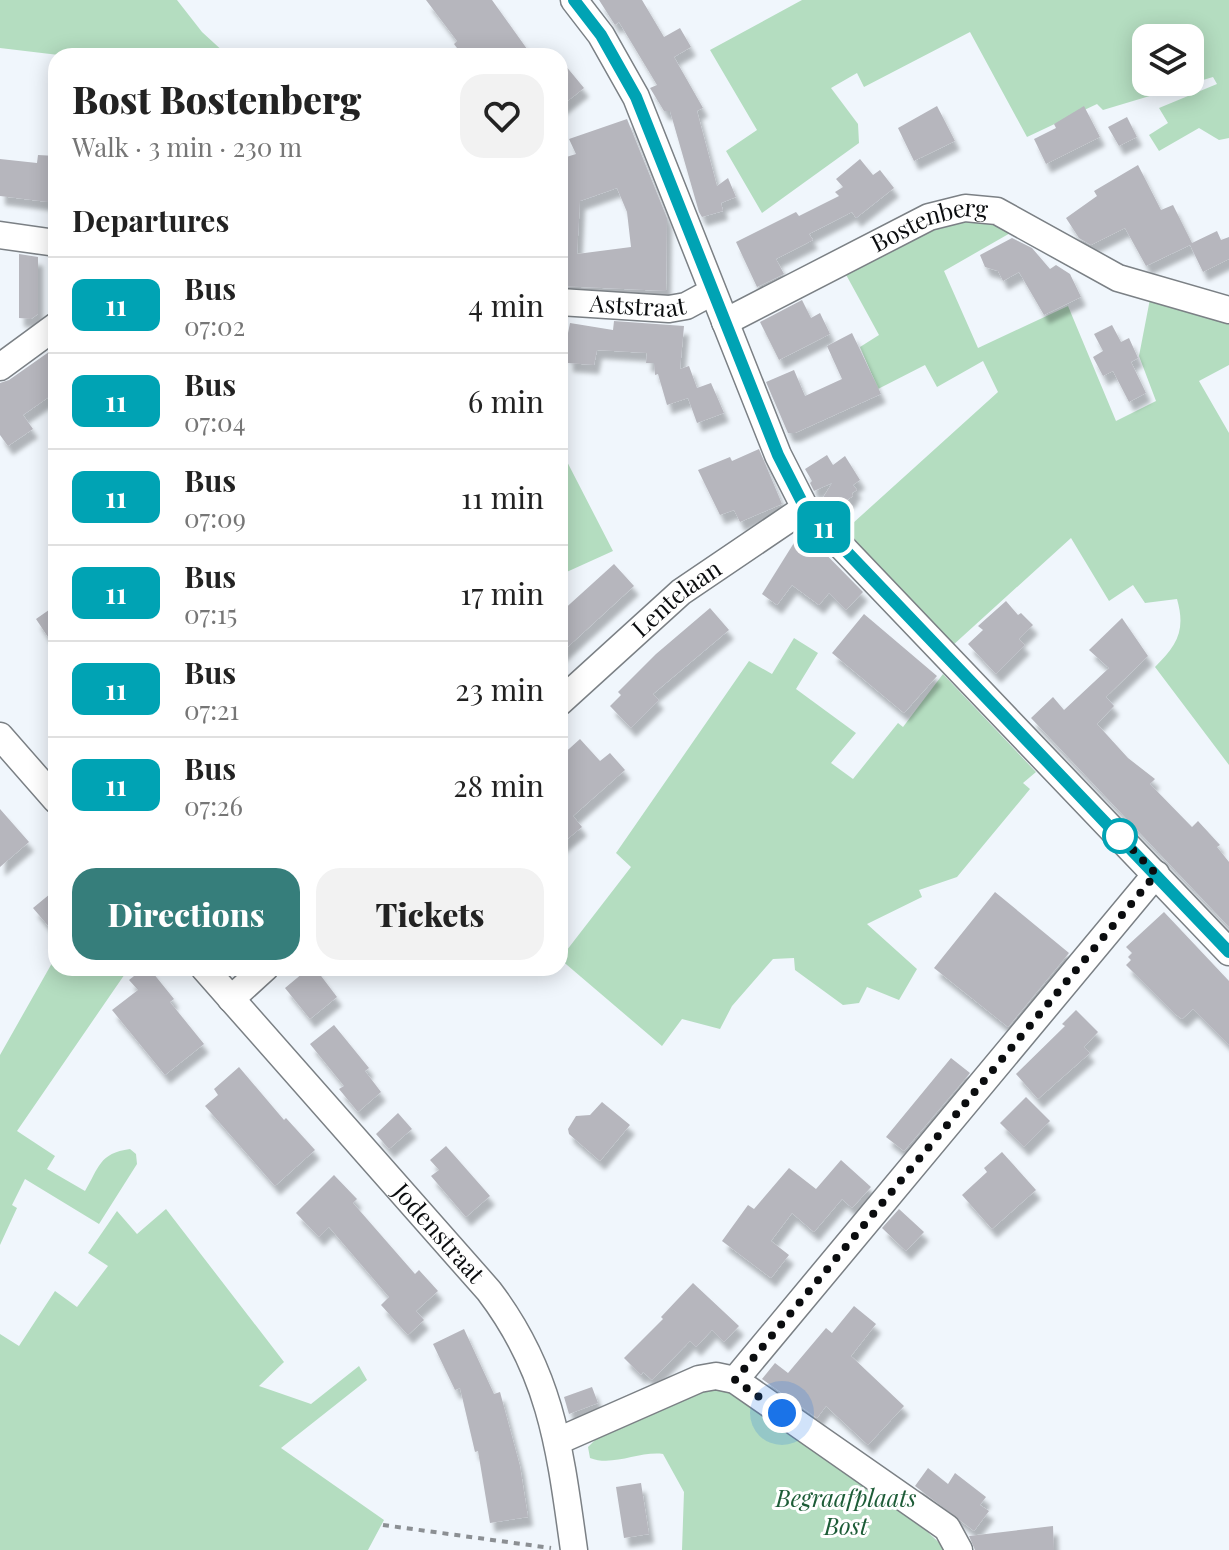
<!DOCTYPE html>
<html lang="en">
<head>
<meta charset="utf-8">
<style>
  :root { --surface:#fff; --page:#f2f2f2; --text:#222; --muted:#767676; --line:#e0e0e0; --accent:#367e7b }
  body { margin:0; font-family:"Playfair Display",serif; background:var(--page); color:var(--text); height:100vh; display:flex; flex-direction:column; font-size:30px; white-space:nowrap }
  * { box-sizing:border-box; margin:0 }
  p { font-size:26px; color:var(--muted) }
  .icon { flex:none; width:44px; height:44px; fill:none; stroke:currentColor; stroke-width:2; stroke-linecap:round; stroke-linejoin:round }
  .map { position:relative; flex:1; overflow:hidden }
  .sheet { position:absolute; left:48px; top:48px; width:520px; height:928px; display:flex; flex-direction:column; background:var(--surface); border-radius:24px; box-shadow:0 4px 20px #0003 }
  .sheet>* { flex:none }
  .badge { padding:0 16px; border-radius:12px; font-size:28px; line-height:52px }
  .buttons { position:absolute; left:1132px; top:24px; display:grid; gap:16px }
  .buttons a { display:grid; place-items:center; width:72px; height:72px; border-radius:16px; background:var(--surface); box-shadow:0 4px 20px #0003; font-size:40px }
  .you { position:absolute; width:40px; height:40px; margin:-20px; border:6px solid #fff; border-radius:50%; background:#1a73e8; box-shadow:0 0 0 12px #1a73e833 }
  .map>.badge { position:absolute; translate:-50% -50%; box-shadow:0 0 0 4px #fff }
  h2 { padding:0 24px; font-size:30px; line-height:72px }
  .round { display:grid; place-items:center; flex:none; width:84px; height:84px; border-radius:24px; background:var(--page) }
  .summary { display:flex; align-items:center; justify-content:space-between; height:136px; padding:0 24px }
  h1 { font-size:38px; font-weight:800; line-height:60px }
  .button { display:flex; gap:16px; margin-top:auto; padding:16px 24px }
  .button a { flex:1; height:92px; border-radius:24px; background:var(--accent); color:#fff; font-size:32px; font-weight:800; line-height:92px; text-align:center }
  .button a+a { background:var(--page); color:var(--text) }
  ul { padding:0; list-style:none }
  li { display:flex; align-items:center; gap:24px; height:96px; padding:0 24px; border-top:2px solid var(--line) }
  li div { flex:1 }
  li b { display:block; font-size:30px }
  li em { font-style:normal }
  li .badge { min-width:88px; font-weight:700; text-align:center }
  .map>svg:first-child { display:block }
  .green { fill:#b4ddc0; fill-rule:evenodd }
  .building { fill:#b6b6bd; fill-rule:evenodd; filter:url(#shadow) }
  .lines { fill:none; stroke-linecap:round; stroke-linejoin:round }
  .minor-casing { stroke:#7b8085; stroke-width:29 }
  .path { stroke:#8b8f93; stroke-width:4; stroke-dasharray:6 6; stroke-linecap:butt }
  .minor { stroke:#fff; stroke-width:26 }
  .line-casing { stroke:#fff; stroke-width:18 }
  .line { stroke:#00a3b4; stroke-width:12 }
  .walk { stroke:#0b0d0f; stroke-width:8; stroke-dasharray:0 14.4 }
  .stop-dot { fill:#fff; stroke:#00a3b4; stroke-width:4 }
  .labels { text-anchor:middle; stroke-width:6; stroke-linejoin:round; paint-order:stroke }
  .street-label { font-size:24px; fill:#0b0d0f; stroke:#fff }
  .park-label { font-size:24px; font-style:italic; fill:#1d5c37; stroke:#fff }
</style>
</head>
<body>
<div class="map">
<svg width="1229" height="1550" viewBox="0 0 1229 1550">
  <defs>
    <filter id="shadow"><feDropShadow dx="5" dy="9" stdDeviation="2" flood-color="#0004"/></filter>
  </defs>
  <rect width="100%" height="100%" fill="#f0f6fc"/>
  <path class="green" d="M0 0H177L202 32 226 54 67 56 0 48Z
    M802 0H1229V138L1219 140 1199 128 1159 151 1149 135 1168 123 1159 108 1217 84 1213 77 1103 110 1097 104 1027 137 970 32 864 87 857 73 831 88 858 124 859 143 762 213 726 151 757 130 710 50ZM1146 38H1190V82H1146Z
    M954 222H985L1012 232 944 271 978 348 1068 306 1116 421 1156 401 1139 356 1150 299 1229 321V365L1199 381 1229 433V765L1155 667C1177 645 1186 631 1177 599L1145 603 1133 585 1109 601 1071 538 952 646 842 533 998 392 983 361 937 387 925 365 878 389 860 347 879 335 844 271 916 235Z
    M560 448 613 551 560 575Z
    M794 638 818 653 796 689 856 733 831 763 853 779 898 723 903 727 943 674 1036 772 1023 783 1030 789 957 877 919 890 922 897 867 924 917 969 899 1000 867 987 859 1003 843 1005 795 970 794 958 773 959 732 1006 720 1029 682 1019 662 1046 560 959 631 867 616 853 749 661 772 674Z
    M56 956V968H129L17 1131 55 1156 47 1169 85 1191C99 1168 99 1153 130 1149L136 1154 137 1164 99 1224 25 1179 12 1205 17 1208 0 1245V1055Z
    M166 1209 284 1362 259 1386 311 1404 359 1366 367 1380 281 1448 384 1520 368 1550H0V1334L19 1346 55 1291 77 1307 108 1266 88 1253 117 1211 137 1234Z
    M719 1390 733 1392 904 1510 947 1550H682L684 1492 663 1454C639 1451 613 1467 590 1458L588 1447 597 1438 695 1391Z"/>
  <path class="building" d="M426 0H492L532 56H463L454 44 457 41Z
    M599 0H642L664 37 680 28 691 47 674 57 703 108 697 111 717 186 728 178 736 197 721 203 723 211 702 217 699 212 670 111H664L650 88 657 85 619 22 615 25Z
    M560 59 584 88 560 107Z
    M937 106 955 141 914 161 898 128Z
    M1084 106 1100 137 1046 164 1034 139 1056 128 1054 124Z
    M1127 117 1137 137 1119 146 1108 127Z
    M627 119 667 218 666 291 560 286V159L576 154 569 139ZM617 188 627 212 631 247 577 254 580 201Z
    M38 155 56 156V203L0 196V159L37 163Z
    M860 159 873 175 880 170 894 188 856 218 852 212 809 234 813 240 776 259 784 274 757 287 736 242 796 212 799 216 839 196 835 192 843 187 836 179Z
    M1138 165 1161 210 1173 205 1192 243 1217 231 1221 240 1229 237V259L1203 272 1190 245 1146 266 1125 228 1091 245 1079 238 1066 218 1097 196 1094 191Z
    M1012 238 1032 248 1050 269 1056 265 1070 274 1081 297 1044 315 1019 272 1003 281 998 271 985 267 980 255Z
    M19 254 38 257V314L31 319 19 318Z
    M802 300 811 318 820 313 830 334 779 360 760 322Z
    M614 321 684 326 680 369 689 366 697 388 711 383 724 413 697 423 688 398 667 405 658 374 655 375 654 363H646L647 353 597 350 594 365 568 363V354L564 353 570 323 613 330Z
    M1112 325 1121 342 1129 338 1138 358 1131 362 1146 393 1129 402 1113 371 1103 376 1093 357 1103 351 1094 334Z
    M852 333 881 394 795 433H788L766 382 794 370 805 396 842 379 827 346Z
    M56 347V392L23 415 33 429 8 446 0 435V383L9 380Z
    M759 449 782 504 740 522 734 510 720 515 698 470 730 457 732 461Z
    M827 455 833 465 845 456 860 480 853 485 857 490 852 493 853 496 831 511 821 501 832 483 814 491 810 483 812 481 805 469Z
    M802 530 863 592 846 610 829 593 819 605 792 585 777 605 762 594Z
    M614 564 634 586 560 654V613Z
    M1006 601 1018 615 1021 613 1033 625 1019 639 1025 645 996 674 968 644 983 630 978 626Z
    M56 605V649L36 619Z
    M710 608 729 630 653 694 659 700 631 728 610 706 621 695 618 692 656 654Z
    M864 614 937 676 904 713 832 653Z
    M1122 618 1148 656 1106 697 1114 706 1097 724 1128 758 1155 779 1150 784 1192 827 1198 821 1220 845 1217 847 1229 862V927L1031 718 1053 697 1064 710 1109 668 1089 650Z
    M580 739 600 761 610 753 625 770 573 816 582 827 560 845V757Z
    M0 809 29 842 0 867Z
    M56 889V935L33 908Z
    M995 892 1069 953 1008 1027 934 968Z
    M1164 912 1229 981V1045L1193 1009 1182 1019 1175 1014 1126 965 1131 960 1128 957 1132 953 1126 947Z
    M144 968H149L174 999 170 1002 204 1044 165 1075 112 1010 138 990 129 980Z
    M309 968H315L337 997 310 1019 285 988Z
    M1076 1010 1098 1032 1084 1047 1090 1053 1038 1099 1016 1074 1065 1026 1062 1024Z
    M334 1025 369 1068 365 1071 381 1092 358 1112 339 1089 344 1086 310 1044Z
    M951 1058 970 1073 904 1151 886 1137Z
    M239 1067 284 1120 286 1118 315 1150 275 1186 205 1106 218 1095 214 1089Z
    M1026 1097 1050 1121 1024 1147 1000 1123Z
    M602 1102 630 1125 600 1161 569 1134 568 1129 576 1116 590 1115Z
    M398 1113 412 1129 389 1149 376 1134Z
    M446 1146 490 1196 466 1217 431 1176 439 1170 430 1160Z
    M1002 1152 1036 1190 992 1229 962 1195 987 1172 984 1168Z
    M841 1160 871 1187 852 1208 842 1199 814 1232 792 1213 771 1241 789 1255 771 1278 722 1241 748 1205 754 1209 789 1168 816 1189Z
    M334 1175 357 1199 353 1203 415 1274 419 1270 438 1291 416 1311 424 1320 408 1335 381 1305 389 1297 329 1227 319 1237 296 1213Z
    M899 1209 924 1232 906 1251 882 1228Z
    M693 1283 739 1326 724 1342 712 1330 696 1347 690 1341 652 1380 643 1372 641 1375 624 1358 663 1319 661 1317Z
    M854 1306 876 1324 851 1356 904 1406 868 1445 826 1406 817 1418 762 1379 775 1363 788 1373 826 1328 832 1333Z
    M464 1329 494 1394 500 1392 520 1466 528 1517 490 1523 478 1451 475 1452 460 1388 455 1390 433 1344Z
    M592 1387 598 1403 569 1414 564 1397Z
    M928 1468 948 1484 955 1473 986 1497 980 1505 989 1511 974 1531 915 1486Z
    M641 1483 649 1534 624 1538 616 1487Z
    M1053 1526 1054 1550H975L969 1536Z"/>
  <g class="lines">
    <defs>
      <g id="minor">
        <path d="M574 0 601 35 636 97 778 455 805 508 1229 952"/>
        <path d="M0 235 56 243"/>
        <path id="s1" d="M560 302 669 309 686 306 712 292"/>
        <path id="s2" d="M725 322 929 217 965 208 997 211 1118 278 1229 310"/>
        <path d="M0 367 56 326"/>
        <path id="s3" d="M560 702 681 592 805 508"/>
        <path d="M0 736 56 800"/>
        <path id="s4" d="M204 968 489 1291C552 1374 560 1450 574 1550"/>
        <path d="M231 999 265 968"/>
        <path d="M735 1380 1156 874"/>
        <path d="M558 1441 699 1379 716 1376 735 1380 947 1528 959 1550"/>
      </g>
    </defs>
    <use href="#minor" class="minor-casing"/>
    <path class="path" d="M383 1525 551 1548"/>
    <use href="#minor" class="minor"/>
  </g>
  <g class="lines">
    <defs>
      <path id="line" d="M574 0 601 35 636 97 778 455 805 508 1229 952"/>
    </defs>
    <use href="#line" class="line-casing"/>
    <use href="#line" class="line"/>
    <path class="walk" d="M782 1413 735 1380 1156 874 1120 836"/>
  </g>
  <circle class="stop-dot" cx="1120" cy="836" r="16"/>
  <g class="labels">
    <g class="street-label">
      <text dy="8" stroke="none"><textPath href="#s2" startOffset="228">Bostenberg</textPath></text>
      <text dy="8" stroke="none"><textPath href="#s1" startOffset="78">Aststraat</textPath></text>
      <text dy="8" stroke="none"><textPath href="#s3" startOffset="156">Lentelaan</textPath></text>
      <text dy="8" stroke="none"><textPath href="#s4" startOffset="354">Jodenstraat</textPath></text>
    </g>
    <g class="park-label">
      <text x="846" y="1507">Begraafplaats<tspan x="846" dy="28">Bost</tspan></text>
    </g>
  </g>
</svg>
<div class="buttons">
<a><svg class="icon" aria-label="layers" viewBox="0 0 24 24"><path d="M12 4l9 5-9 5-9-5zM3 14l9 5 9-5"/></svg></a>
</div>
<div class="you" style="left:782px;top:1413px"></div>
<b class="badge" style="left:824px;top:527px;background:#00a3b4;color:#fff">11</b>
<section class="sheet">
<div class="summary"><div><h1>Bost Bostenberg</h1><p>Walk · 3 min · 230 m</p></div><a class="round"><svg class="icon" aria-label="heart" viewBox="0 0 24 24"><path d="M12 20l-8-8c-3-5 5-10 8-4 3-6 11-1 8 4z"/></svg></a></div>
<h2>Departures</h2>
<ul>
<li><span class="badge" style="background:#00a3b4;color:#fff">11</span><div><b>Bus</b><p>07:02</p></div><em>4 min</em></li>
<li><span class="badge" style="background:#00a3b4;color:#fff">11</span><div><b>Bus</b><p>07:04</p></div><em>6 min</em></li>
<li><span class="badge" style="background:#00a3b4;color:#fff">11</span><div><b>Bus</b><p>07:09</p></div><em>11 min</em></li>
<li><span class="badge" style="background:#00a3b4;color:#fff">11</span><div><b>Bus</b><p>07:15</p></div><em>17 min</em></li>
<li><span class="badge" style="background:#00a3b4;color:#fff">11</span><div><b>Bus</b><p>07:21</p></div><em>23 min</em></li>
<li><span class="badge" style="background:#00a3b4;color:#fff">11</span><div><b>Bus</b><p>07:26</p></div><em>28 min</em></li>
</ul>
<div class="button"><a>Directions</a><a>Tickets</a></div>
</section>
</div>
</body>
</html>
